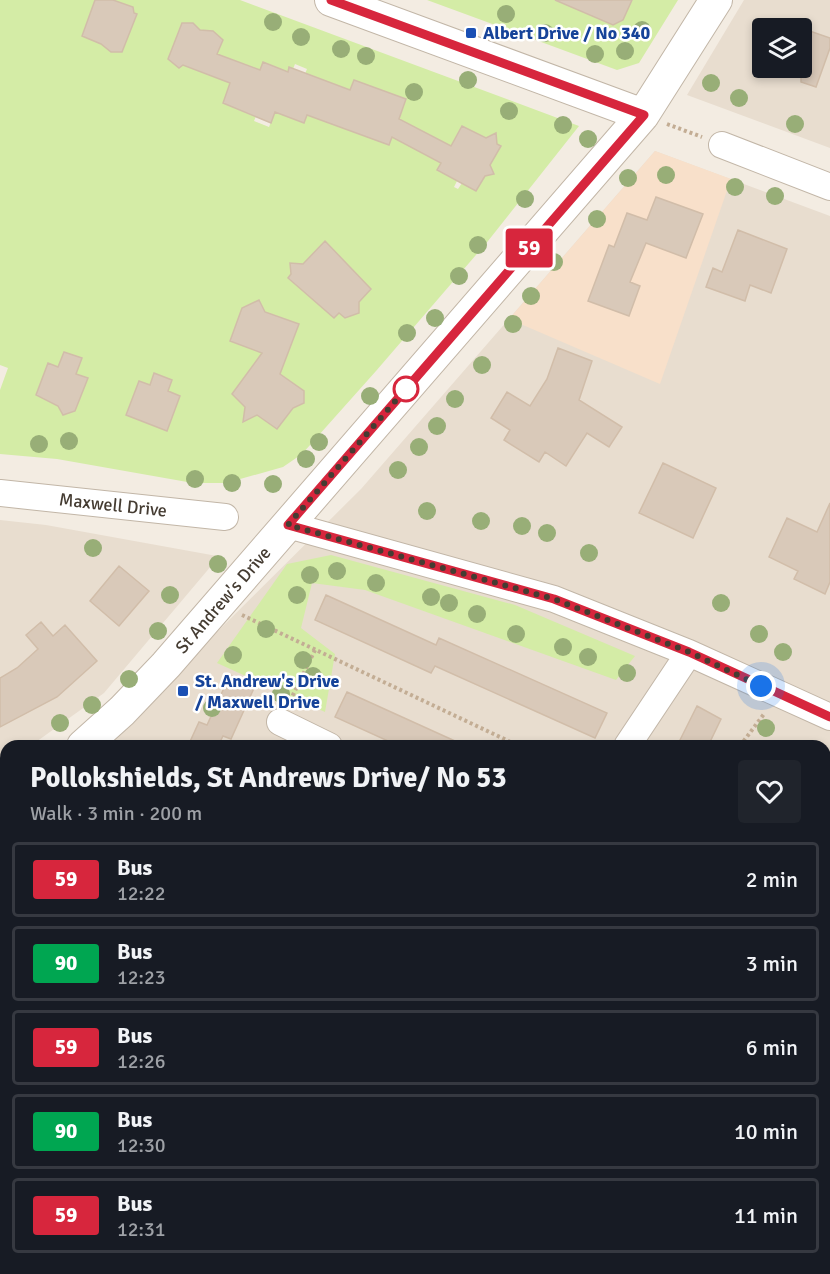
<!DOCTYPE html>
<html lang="en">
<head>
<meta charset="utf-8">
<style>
  :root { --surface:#171b24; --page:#20242c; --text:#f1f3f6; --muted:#9ea1a6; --line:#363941 }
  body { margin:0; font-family:Signika,sans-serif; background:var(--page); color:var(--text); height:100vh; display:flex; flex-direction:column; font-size:22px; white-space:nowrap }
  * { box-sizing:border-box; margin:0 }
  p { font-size:20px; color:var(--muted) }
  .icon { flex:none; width:33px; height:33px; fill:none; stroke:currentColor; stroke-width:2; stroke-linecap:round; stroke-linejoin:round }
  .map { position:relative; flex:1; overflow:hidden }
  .sheet { position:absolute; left:0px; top:740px; width:831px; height:536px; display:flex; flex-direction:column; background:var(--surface); border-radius:18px 18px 0 0; box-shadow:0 3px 9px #0003 }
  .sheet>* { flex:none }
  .badge { padding:0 12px; border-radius:4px; font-size:21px; line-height:39px }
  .fabs { position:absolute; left:752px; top:18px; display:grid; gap:12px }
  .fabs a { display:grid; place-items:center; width:60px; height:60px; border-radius:6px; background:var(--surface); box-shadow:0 3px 9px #0003; font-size:30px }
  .you { position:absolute; width:30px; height:30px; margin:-15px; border:4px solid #fff; border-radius:50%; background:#1a73e8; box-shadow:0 0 0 9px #1a73e833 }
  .map>.badge { position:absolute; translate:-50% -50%; box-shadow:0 0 0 3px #fff }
  .round { display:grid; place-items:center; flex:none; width:63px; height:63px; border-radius:6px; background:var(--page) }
  .summary { display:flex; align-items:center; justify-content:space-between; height:102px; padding:0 30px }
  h1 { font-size:28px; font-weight:800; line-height:45px }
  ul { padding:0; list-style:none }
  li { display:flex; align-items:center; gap:18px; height:75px; margin:0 12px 9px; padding:0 18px; border:3px solid var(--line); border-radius:6px }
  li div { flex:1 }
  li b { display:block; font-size:22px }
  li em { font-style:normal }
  li .badge { min-width:66px; font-weight:700; text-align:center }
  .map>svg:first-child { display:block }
  .residential { fill:#e8ddcf; fill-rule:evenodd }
  .commercial { fill:#f8e0ca }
  .green { fill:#d4eca6; fill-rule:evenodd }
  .building { fill:#d9c9b9; stroke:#d1bda9; stroke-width:1.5 }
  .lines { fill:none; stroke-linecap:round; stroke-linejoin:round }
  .service-casing { stroke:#c2b6a7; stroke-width:15 }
  .minor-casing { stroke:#c2b6a7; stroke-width:28 }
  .tertiary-casing { stroke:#c2b6a7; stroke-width:34 }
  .path { stroke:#c3ad94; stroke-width:4; stroke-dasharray:3 3; stroke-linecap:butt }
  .service { stroke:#fff; stroke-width:12 }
  .minor { stroke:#fff; stroke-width:26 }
  .tertiary { stroke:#fff; stroke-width:32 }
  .rail-casing { stroke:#949494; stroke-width:7 }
  .rail { stroke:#fff; stroke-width:4.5; stroke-dasharray:14; stroke-linecap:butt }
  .tree { fill:#98ae77 }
  .line-casing { stroke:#fff; stroke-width:14 }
  .line { stroke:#d7263d; stroke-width:9 }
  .walk { stroke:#453c32; stroke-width:6; stroke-dasharray:0 10.8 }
  .transit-dot { fill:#1a4fb4; stroke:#fff; stroke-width:2 }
  .stop-dot { fill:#fff; stroke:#d7263d; stroke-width:3 }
  .labels { text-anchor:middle; stroke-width:5; stroke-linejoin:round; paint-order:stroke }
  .transit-label { font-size:18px; font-weight:bold; fill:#164399; stroke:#fff; text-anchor:start }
  .street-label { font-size:18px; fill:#453c32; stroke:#fff }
</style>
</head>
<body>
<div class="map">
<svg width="830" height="1274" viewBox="0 0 830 1274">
  <rect width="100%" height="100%" fill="#f3ece2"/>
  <path class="residential" d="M744 0H830V148L687 95ZM762 28H801V68H762Z
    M655 151 830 216V1117L825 1115V746H102L361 489Z
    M0 520 46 525 217 556V559L104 693 36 742 29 745 6 746V757L0 760Z"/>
  <path class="commercial" d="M655 151 731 179 660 384 509 319Z"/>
  <path class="green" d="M0 0H240L579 126 488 241 376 371 302 454 283 467 226 483H193L57 459 0 454V390L8 368 0 365ZM295 64 307 69 305 74 275 112 269 127 254 121 260 106 244 112 223 103 231 81 287 74 289 67 293 69ZM462 126 500 147 490 165 492 170 485 176 476 191 462 183 458 189 454 187 457 181 441 163 420 152 425 133 451 146ZM259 300 267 316 265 330 271 314 298 324 286 358 230 341 242 308Z
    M427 0H678L639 63 617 70Z
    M331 555 515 605 635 656 616 680 365 590 312 583 301 628 335 654 325 712 217 663 287 564Z"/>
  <path class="building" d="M95 0H113L133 7 134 13 137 14 122 52H111L101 44 82 36Z
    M555 0H632L623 20 613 25Z
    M182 23H193L200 30 213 31 223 40 217 54 260 70 263 62 288 72 289 67 350 90 354 80 406 99 399 119 451 146 462 126 486 138 496 133 497 144 501 146 490 165 494 174 485 176 476 191 437 170 441 163 392 137 389 145 307 115 304 123 275 112 271 123 223 103 230 83 183 65 179 68 168 59Z
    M801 28 830 38V48L816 87 801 82Z
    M656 197 703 214 686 258 646 243 630 282 640 286 629 316 588 301 609 245 614 247 627 213 647 220Z
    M738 230 787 249 771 293 750 285 745 301 706 287 713 268 722 272Z
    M325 241 371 289 359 302V313L345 318 339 313 334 318 288 278 291 274 290 263 303 264Z
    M259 300 265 312 299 324 280 374 304 391V403L293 408 277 429 257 415 243 422 245 407 232 394 262 353 230 341 242 308Z
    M558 348 592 361 579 400 622 427 609 447 587 433 566 466 545 452 539 462 504 440 510 430 491 418 507 392 530 406 547 379Z
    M64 352 82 358 76 374 88 378 75 411 63 415 58 406 36 395 48 363 58 367Z
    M154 373 172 380 168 391 180 396 167 431 126 415 139 381 150 385Z
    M663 463 716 488 693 538 639 513Z
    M830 503V582L825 594 794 579 798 571 769 557 787 518 817 532Z
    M119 566 149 591 119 626 90 601Z
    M326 595 436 645 439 638 607 713 595 738 435 666 431 673 315 620Z
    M41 622 53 636 65 625 97 661 57 697 0 727V678L17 668 38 649 26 635Z
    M230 675 255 686 231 739 223 736 218 746H188L199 722 207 725Z
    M347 692 466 746H399L335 717Z
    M697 706 721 719 708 746H677Z"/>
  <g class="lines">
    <defs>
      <path id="service" d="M0 931 6 930"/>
      <path id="minor" d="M722 145 830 187
        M0 493 225 517
        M288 525 554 599 689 653 830 717
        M280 722 329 746
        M627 746 689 653
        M830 976V981"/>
      <path id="tertiary" d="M331 0 643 115
        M83 746 122 711 166 665 643 115 716 0
        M0 797 6 795"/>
    </defs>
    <use href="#service" class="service-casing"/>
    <use href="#minor" class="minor-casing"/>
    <use href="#tertiary" class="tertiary-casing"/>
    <path class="path" d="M667 124 702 137
      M242 615 519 746
      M290 701 315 650
      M740 746 764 714
      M825 823 830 825"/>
    <use href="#service" class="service"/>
    <use href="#minor" class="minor"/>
    <use href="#tertiary" class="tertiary"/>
    <defs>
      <path id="rail" d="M0 1225 6 1226
        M0 1240 6 1241
        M0 1254 6 1255
        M89 1269 117 1274
        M168 1269 196 1274
        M231 1269 257 1274"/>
    </defs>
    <use href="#rail" class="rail-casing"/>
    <use href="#rail" class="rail"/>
  </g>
  <g class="tree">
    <circle cx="506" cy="14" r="9"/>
    <circle cx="273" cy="22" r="9"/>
    <circle cx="642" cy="30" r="9"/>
    <circle cx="545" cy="33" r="9"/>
    <circle cx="301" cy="37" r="9"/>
    <circle cx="341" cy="49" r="9"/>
    <circle cx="625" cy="51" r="9"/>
    <circle cx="595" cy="54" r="9"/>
    <circle cx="366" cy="56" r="9"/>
    <circle cx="468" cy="80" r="9"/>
    <circle cx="711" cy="83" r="9"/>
    <circle cx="414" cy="92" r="9"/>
    <circle cx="739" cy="98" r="9"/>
    <circle cx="509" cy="111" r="9"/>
    <circle cx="795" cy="124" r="9"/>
    <circle cx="563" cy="125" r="9"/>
    <circle cx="588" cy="139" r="9"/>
    <circle cx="666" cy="175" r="9"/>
    <circle cx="628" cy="178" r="9"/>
    <circle cx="735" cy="187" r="9"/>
    <circle cx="775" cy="196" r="9"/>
    <circle cx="525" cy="199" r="9"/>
    <circle cx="597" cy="219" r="9"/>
    <circle cx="478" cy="245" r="9"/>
    <circle cx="554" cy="262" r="9"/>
    <circle cx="459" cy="276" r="9"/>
    <circle cx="531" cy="296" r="9"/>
    <circle cx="435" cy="318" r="9"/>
    <circle cx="513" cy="324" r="9"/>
    <circle cx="407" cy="333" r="9"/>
    <circle cx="482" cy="365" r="9"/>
    <circle cx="370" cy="396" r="9"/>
    <circle cx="455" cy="399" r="9"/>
    <circle cx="437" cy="426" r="9"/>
    <circle cx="69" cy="441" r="9"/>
    <circle cx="319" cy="442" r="9"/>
    <circle cx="39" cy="444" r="9"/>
    <circle cx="419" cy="447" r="9"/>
    <circle cx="306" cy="459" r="9"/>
    <circle cx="398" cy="470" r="9"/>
    <circle cx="195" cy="479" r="9"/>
    <circle cx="232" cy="483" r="9"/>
    <circle cx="273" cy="484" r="9"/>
    <circle cx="427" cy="511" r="9"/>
    <circle cx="481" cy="521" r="9"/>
    <circle cx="522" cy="526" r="9"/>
    <circle cx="547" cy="533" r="9"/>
    <circle cx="93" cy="548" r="9"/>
    <circle cx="589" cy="553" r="9"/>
    <circle cx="218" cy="564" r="9"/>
    <circle cx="337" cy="571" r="9"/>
    <circle cx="310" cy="575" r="9"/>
    <circle cx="376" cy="583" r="9"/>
    <circle cx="170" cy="595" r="9"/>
    <circle cx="297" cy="595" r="9"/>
    <circle cx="431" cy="597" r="9"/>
    <circle cx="449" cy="603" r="9"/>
    <circle cx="721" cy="603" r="9"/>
    <circle cx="477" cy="614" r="9"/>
    <circle cx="266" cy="629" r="9"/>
    <circle cx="158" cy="631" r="9"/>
    <circle cx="516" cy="634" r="9"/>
    <circle cx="759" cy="634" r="9"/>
    <circle cx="563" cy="647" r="9"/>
    <circle cx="783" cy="652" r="9"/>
    <circle cx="233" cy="655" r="9"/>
    <circle cx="588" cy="657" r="9"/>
    <circle cx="303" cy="660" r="9"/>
    <circle cx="627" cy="673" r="9"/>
    <circle cx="313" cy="676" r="9"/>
    <circle cx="129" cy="679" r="9"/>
    <circle cx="281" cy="694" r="9"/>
    <circle cx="92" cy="705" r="9"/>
    <circle cx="212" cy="708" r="9"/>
    <circle cx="60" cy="723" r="9"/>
    <circle cx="766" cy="728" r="9"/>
  </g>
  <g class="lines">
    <defs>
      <path id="line" d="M331 0 644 115 288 525 554 599 689 652 830 717"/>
    </defs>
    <use href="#line" class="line-casing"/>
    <use href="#line" class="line"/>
    <path class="walk" d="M406 389 411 383 288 525 554 599 689 652 761 686"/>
  </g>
  <g class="transit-dot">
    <rect x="465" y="27" width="12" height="12" rx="3"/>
    <rect x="177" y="685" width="12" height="12" rx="3"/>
  </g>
  <circle class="stop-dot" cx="406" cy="389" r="12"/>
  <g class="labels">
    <g class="transit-label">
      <text x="483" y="39">Albert Drive / No 340</text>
      <text x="195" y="687">St. Andrew's Drive<tspan x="195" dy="21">/ Maxwell Drive</tspan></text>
    </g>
    <g class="street-label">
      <text transform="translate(113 505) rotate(6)" y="6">Maxwell Drive</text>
      <text transform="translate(223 600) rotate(-49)" y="6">St Andrew's Drive</text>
    </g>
  </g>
</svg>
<div class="fabs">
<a><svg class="icon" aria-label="layers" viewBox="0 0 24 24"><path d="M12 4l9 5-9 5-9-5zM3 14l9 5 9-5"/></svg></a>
</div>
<div class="you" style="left:761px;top:686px"></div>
<b class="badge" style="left:529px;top:248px;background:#d7263d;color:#fff">59</b>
<section class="sheet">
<div class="summary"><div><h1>Pollokshields, St Andrews Drive/ No 53</h1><p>Walk · 3 min · 200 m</p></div><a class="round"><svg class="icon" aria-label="heart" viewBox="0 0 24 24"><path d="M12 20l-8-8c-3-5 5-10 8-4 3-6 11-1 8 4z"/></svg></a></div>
<ul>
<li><span class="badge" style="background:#d7263d;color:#fff">59</span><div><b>Bus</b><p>12:22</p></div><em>2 min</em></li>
<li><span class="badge" style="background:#00a651;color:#fff">90</span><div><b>Bus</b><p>12:23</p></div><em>3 min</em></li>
<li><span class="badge" style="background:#d7263d;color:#fff">59</span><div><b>Bus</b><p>12:26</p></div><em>6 min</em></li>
<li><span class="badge" style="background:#00a651;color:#fff">90</span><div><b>Bus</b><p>12:30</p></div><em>10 min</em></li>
<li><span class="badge" style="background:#d7263d;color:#fff">59</span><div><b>Bus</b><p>12:31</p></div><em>11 min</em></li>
</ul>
</section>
</div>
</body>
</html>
